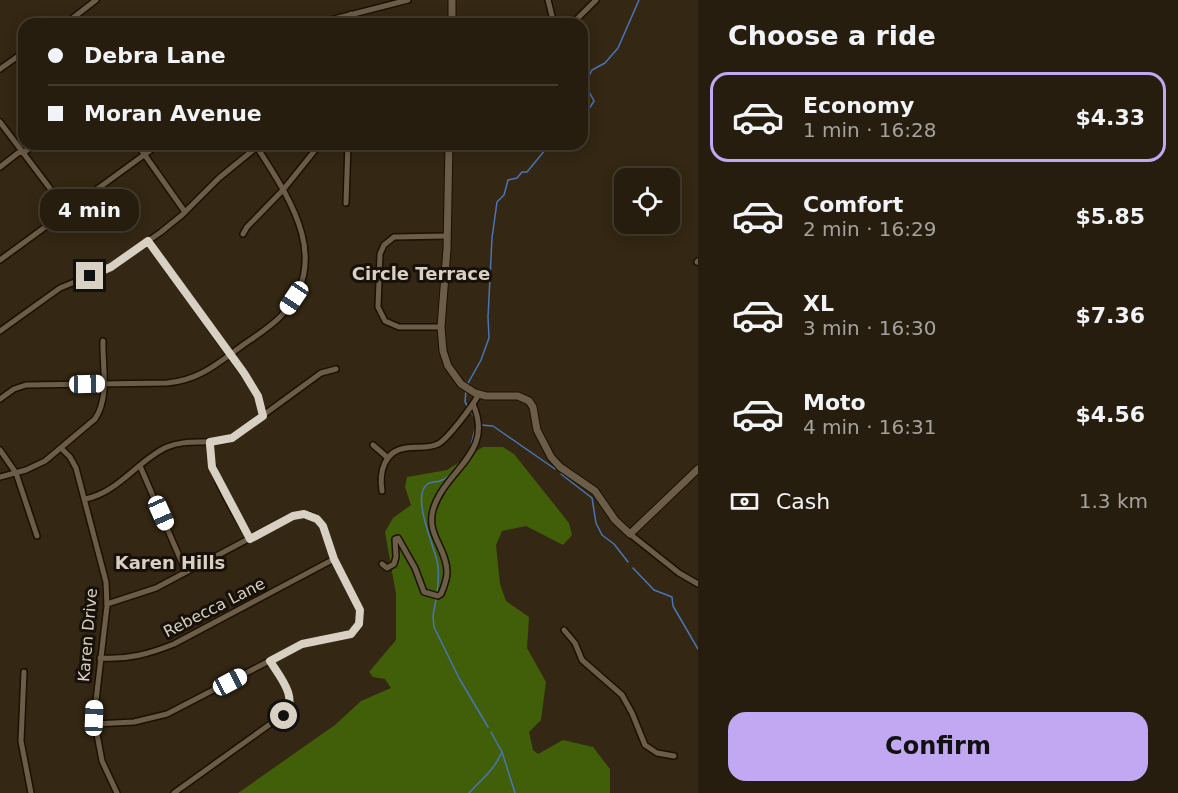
<!DOCTYPE html>
<meta charset="utf-8">
<style>
body{margin:0;font-family:"DejaVu Sans",sans-serif;background:#2f2617;color:#f1f3f6;height:100vh;display:flex;flex-direction:column;font-size:22px;white-space:nowrap}
*{box-sizing:border-box;margin:0}
p{font-size:20px;color:#a4a29e}
.icon{flex:none;width:33px;height:33px;fill:none;stroke:currentColor;stroke-width:2;stroke-linecap:round;stroke-linejoin:round}
.map{position:relative;flex:1;overflow:hidden}
.side{display:flex;flex-direction:column;background:#271d0e;width:480px}
.side>*{flex:none}
.banner{position:absolute;left:18px;top:18px;width:570px;height:132px;border-radius:18px;box-shadow:0 3px 15px #0003,0 0 0 2px #433b2e;display:grid;align-content:center;height:132px;padding:0 30px;background:#271d0e}
.controls{position:absolute;left:614px;top:168px;display:grid;gap:12px}
.controls a{display:grid;place-items:center;width:66px;height:66px;border-radius:12px;background:#271d0e;box-shadow:0 3px 15px #0003,0 0 0 2px #433b2e;font-size:30px}
.end{position:absolute;width:27px;height:27px;margin:-14px;border:8px solid #d9d0c4;background:#111;box-shadow:0 0 0 3px #111}
.from{border-radius:50%}
.bubble{position:absolute;height:42px;border-radius:18px;background:#271d0e;box-shadow:0 3px 15px #0003,0 0 0 2px #433b2e;font-size:20px;font-weight:800;line-height:42px;text-align:center}
.car{position:absolute;width:18px;height:36px;margin:-18px -9px;border-radius:8px;box-shadow:0 0 4px 2px #0007;background:linear-gradient(#fff 24%,#345 0 40%,#fff 0 76%,#345 0 86%,#fff 0)}
.banner b{display:flex;align-items:center;gap:21px;height:57px;font-size:22px}
.banner b+b{border-top:2px solid #433b2e}
.banner i{width:15px;height:15px;background:#f1f3f6}
ul{padding:0;list-style:none}
li{display:flex;align-items:center;gap:18px;height:90px;margin:0 12px 9px;padding:0 18px;border:3px solid transparent;border-radius:18px}
li div{flex:1}
li b{display:block;font-size:22px}
li em{font-style:normal;font-weight:800}
li.on{border-color:#c2a8f3}
li>.icon{width:54px;height:54px;stroke-width:1.5}
h2{padding:0 30px;font-size:27px;line-height:72px}
.pay{display:flex;align-items:center;gap:15px;height:66px;padding:0 30px;font-size:22px}
.pay p{margin-inline-start:auto}
.action{display:flex;gap:12px;margin-top:auto;padding:12px 30px}
.action a{flex:1;height:69px;border-radius:18px;background:#c2a8f3;color:#111;font-size:24px;font-weight:800;line-height:69px;text-align:center}
main{display:flex;flex:1;min-height:0}
.map>svg:first-child{display:block}
.forest{fill:#415f08}
.lines{fill:none;stroke-linecap:round;stroke-linejoin:round}
.stream{stroke:#4a75b6;stroke-width:1.5}
.street-casing{stroke:#1c1000;stroke-width:8}
.secondary-casing{stroke:#1c1000;stroke-width:9}
.street{stroke:#6c5d48;stroke-width:5}
.secondary{stroke:#6c5d48;stroke-width:7}
.route{stroke:#d9d0c4;stroke-width:8}
.labels{text-anchor:middle;stroke-width:6;stroke-linejoin:round;paint-order:stroke}
.street-label{font-size:16px;fill:#d9d0c4;stroke:#171109}
.neighbourhood-label{font-size:18px;font-weight:bold;fill:#d9d0c4;stroke:#171109}
</style>
<main>
<div class="map">
<svg width="698" height="793" viewBox="0 0 698 793">
<rect width="100%" height="100%" fill="#342713"/>
<path class="forest" d="M483 447H503L514 454 569 523 572 535 563 545 526 526 502 531 496 545 500 584 506 601 529 617 527 648 546 682 541 720 529 732 533 750 538 754 563 740 593 747 610 769V793H238L335 725 361 701 391 688 385 679 373 677 369 672 396 640V594L385 532 393 518 411 505 405 487 407 477 447 470Z"/>
<g class="lines">
<g class="stream">
<path d="M582 120 594 101 585 84 592 70 605 63 618 48 639 0"/>
<path d="M467 385 481 360 489 338 488 317 492 238 497 202 504 195 508 180 517 178 522 172H527L550 144"/>
<path d="M466 390 465 402 475 418"/>
<path d="M481 425 493 426 555 469"/>
<path d="M470 450 475 429"/>
<path d="M561 474 592 498 596 523 602 535 614 544 628 562"/>
<path d="M633 568 654 590 672 597 673 606 698 649"/>
<path d="M437 594C438 583 440 572 437 561 433 544 415 504 424 488 428 481 433 483 440 481 450 478 457 467 464 459"/>
<path d="M436 599 433 616 434 627 459 678 488 727"/>
<path d="M491 732 502 752 515 793"/>
<path d="M469 793C482 779 494 770 502 752"/>
</g>
<defs>
<g id="street">
<path d="M548 0 554 24"/>
<path d="M65 24 96 0"/>
<path d="M322 24 334 19 408 0"/>
<path d="M351 24V14"/>
<path d="M565 24 577 19 596 0"/>
<path d="M0 69 24 52"/>
<path d="M0 122 67 211"/>
<path d="M137 144 185 212"/>
<path d="M0 167 18 153 26 151 37 144"/>
<path d="M346 203 348 144"/>
<path d="M243 234 247 227 283 190 320 144"/>
<path d="M148 241 251 384 258 396 263 416"/>
<path d="M0 260 159 144"/>
<path d="M697 262 698 261"/>
<path d="M441 327H399L385 321 378 307 380 254 384 245 394 237 447 236"/>
<path d="M0 331 60 288 111 267 161 232 182 215 219 178 257 147"/>
<path d="M0 399 14 389 26 385 167 383C200 380 218 363 243 345 256 336 269 328 280 317 335 261 288 196 255 144"/>
<path d="M210 442C207 473 235 512 250 539"/>
<path d="M373 445 388 458"/>
<path d="M61 448 70 457 76 468 106 582 107 606 94 718 102 761 117 793"/>
<path d="M0 450 16 473 37 536"/>
<path d="M140 466 186 572"/>
<path d="M0 477 26 470 45 461 95 419C110 397 102 365 103 341"/>
<path d="M382 491C379 472 384 451 406 448 417 446 428 449 438 444 448 439 473 405 479 394"/>
<path d="M85 499C118 493 138 460 167 447 187 438 212 446 232 438L321 373 336 369"/>
<path d="M630 534 679 573 698 584"/>
<path d="M382 564 387 568 394 564 396 557 395 539 398 538 415 568 424 592 438 596 441 594C444 587 447 580 447 572 447 549 426 534 433 510 445 469 495 454 473 404"/>
<path d="M564 630 575 643 582 660 622 695 632 713 645 745 657 753 674 756"/>
<path d="M100 658C127 660 149 654 174 644L334 559"/>
<path d="M24 672 21 741 31 793"/>
<path d="M94 724 134 722 167 714 302 644 351 634 359 625 360 611 334 559 323 526 317 519 310 515 300 514 286 519 156 588 107 604"/>
<path d="M174 793 287 712C296 694 279 676 270 661"/>
</g>
<g id="secondary">
<path d="M452 24V0"/>
<path d="M449 144 447 249 441 327 443 351 448 366 461 384 475 393 486 396H518L529 401 533 407 537 430 551 457 560 467 595 491 615 520 630 534 698 469"/>
</g>
</defs>
<use href="#street" class="street-casing"/>
<use href="#secondary" class="secondary-casing"/>
<use href="#street" class="street"/>
<use href="#secondary" class="secondary"/>
</g>
<g class="lines">
<path class="route" d="M90 276 111 267 148 241 244 373 258 396 263 416 232 438 210 442V445L212 467 250 539 293 516 304 514 317 519 323 526 334 559 360 610 359 624 351 634 302 644 270 661C280 677 299 698 284 716"/>
</g>
<g class="labels">
<g class="street-label">
<text transform="translate(214 607) rotate(-27)" y="6">Rebecca Lane</text>
<text transform="translate(87 635) rotate(-85)" y="6">Karen Drive</text>
</g>
<g class="neighbourhood-label">
<text x="421" y="280">Circle Terrace</text>
<text x="170" y="569">Karen Hills</text>
</g>
</g>
</svg>
<div class="controls">
<a><svg class="icon" aria-label="locate" viewBox="0 0 24 24"><circle cx="12" cy="12" r="6"/><path d="M12 2v4M12 18v4M2 12h4M18 12h4"/></svg></a>
</div>
<i class="end from" style="left:284px;top:716px"></i>
<i class="end" style="left:90px;top:276px"></i>
<div class="bubble" style="left:40px;top:189px;width:99px">4 min</div>
<i class="car" style="left:294px;top:298px;rotate:214deg"></i>
<i class="car" style="left:87px;top:384px;rotate:89deg"></i>
<i class="car" style="left:161px;top:513px;rotate:156deg"></i>
<i class="car" style="left:230px;top:682px;rotate:62deg"></i>
<i class="car" style="left:94px;top:718px;rotate:2deg"></i>
<div class="banner">
<b><i class="from"></i>Debra Lane</b>
<b><i></i>Moran Avenue</b>
</div>
</div>
<section class="side">
<h2>Choose a ride</h2>
<ul>
<li class="on"><svg class="icon" aria-label="car" viewBox="0 0 24 24"><path d="M5 17H2v-5l4-1 3-4h7l3 4 3 1v5h-3M9 17h6M6 11h13"/><circle cx="7" cy="17" r="2"/><circle cx="17" cy="17" r="2"/></svg><div><b>Economy</b><p>1 min · 16:28</p></div><em>$4.33</em></li>
<li><svg class="icon" aria-label="car" viewBox="0 0 24 24"><path d="M5 17H2v-5l4-1 3-4h7l3 4 3 1v5h-3M9 17h6M6 11h13"/><circle cx="7" cy="17" r="2"/><circle cx="17" cy="17" r="2"/></svg><div><b>Comfort</b><p>2 min · 16:29</p></div><em>$5.85</em></li>
<li><svg class="icon" aria-label="car" viewBox="0 0 24 24"><path d="M5 17H2v-5l4-1 3-4h7l3 4 3 1v5h-3M9 17h6M6 11h13"/><circle cx="7" cy="17" r="2"/><circle cx="17" cy="17" r="2"/></svg><div><b>XL</b><p>3 min · 16:30</p></div><em>$7.36</em></li>
<li><svg class="icon" aria-label="car" viewBox="0 0 24 24"><path d="M5 17H2v-5l4-1 3-4h7l3 4 3 1v5h-3M9 17h6M6 11h13"/><circle cx="7" cy="17" r="2"/><circle cx="17" cy="17" r="2"/></svg><div><b>Moto</b><p>4 min · 16:31</p></div><em>$4.56</em></li>
</ul>
<div class="pay"><svg class="icon" aria-label="cash" viewBox="0 0 24 24"><path d="M3 7h18v10H3z"/><circle cx="12" cy="12" r="2"/></svg>Cash<p>1.3 km</p></div>
<div class="action"><a>Confirm</a></div>
</section>
</main>
